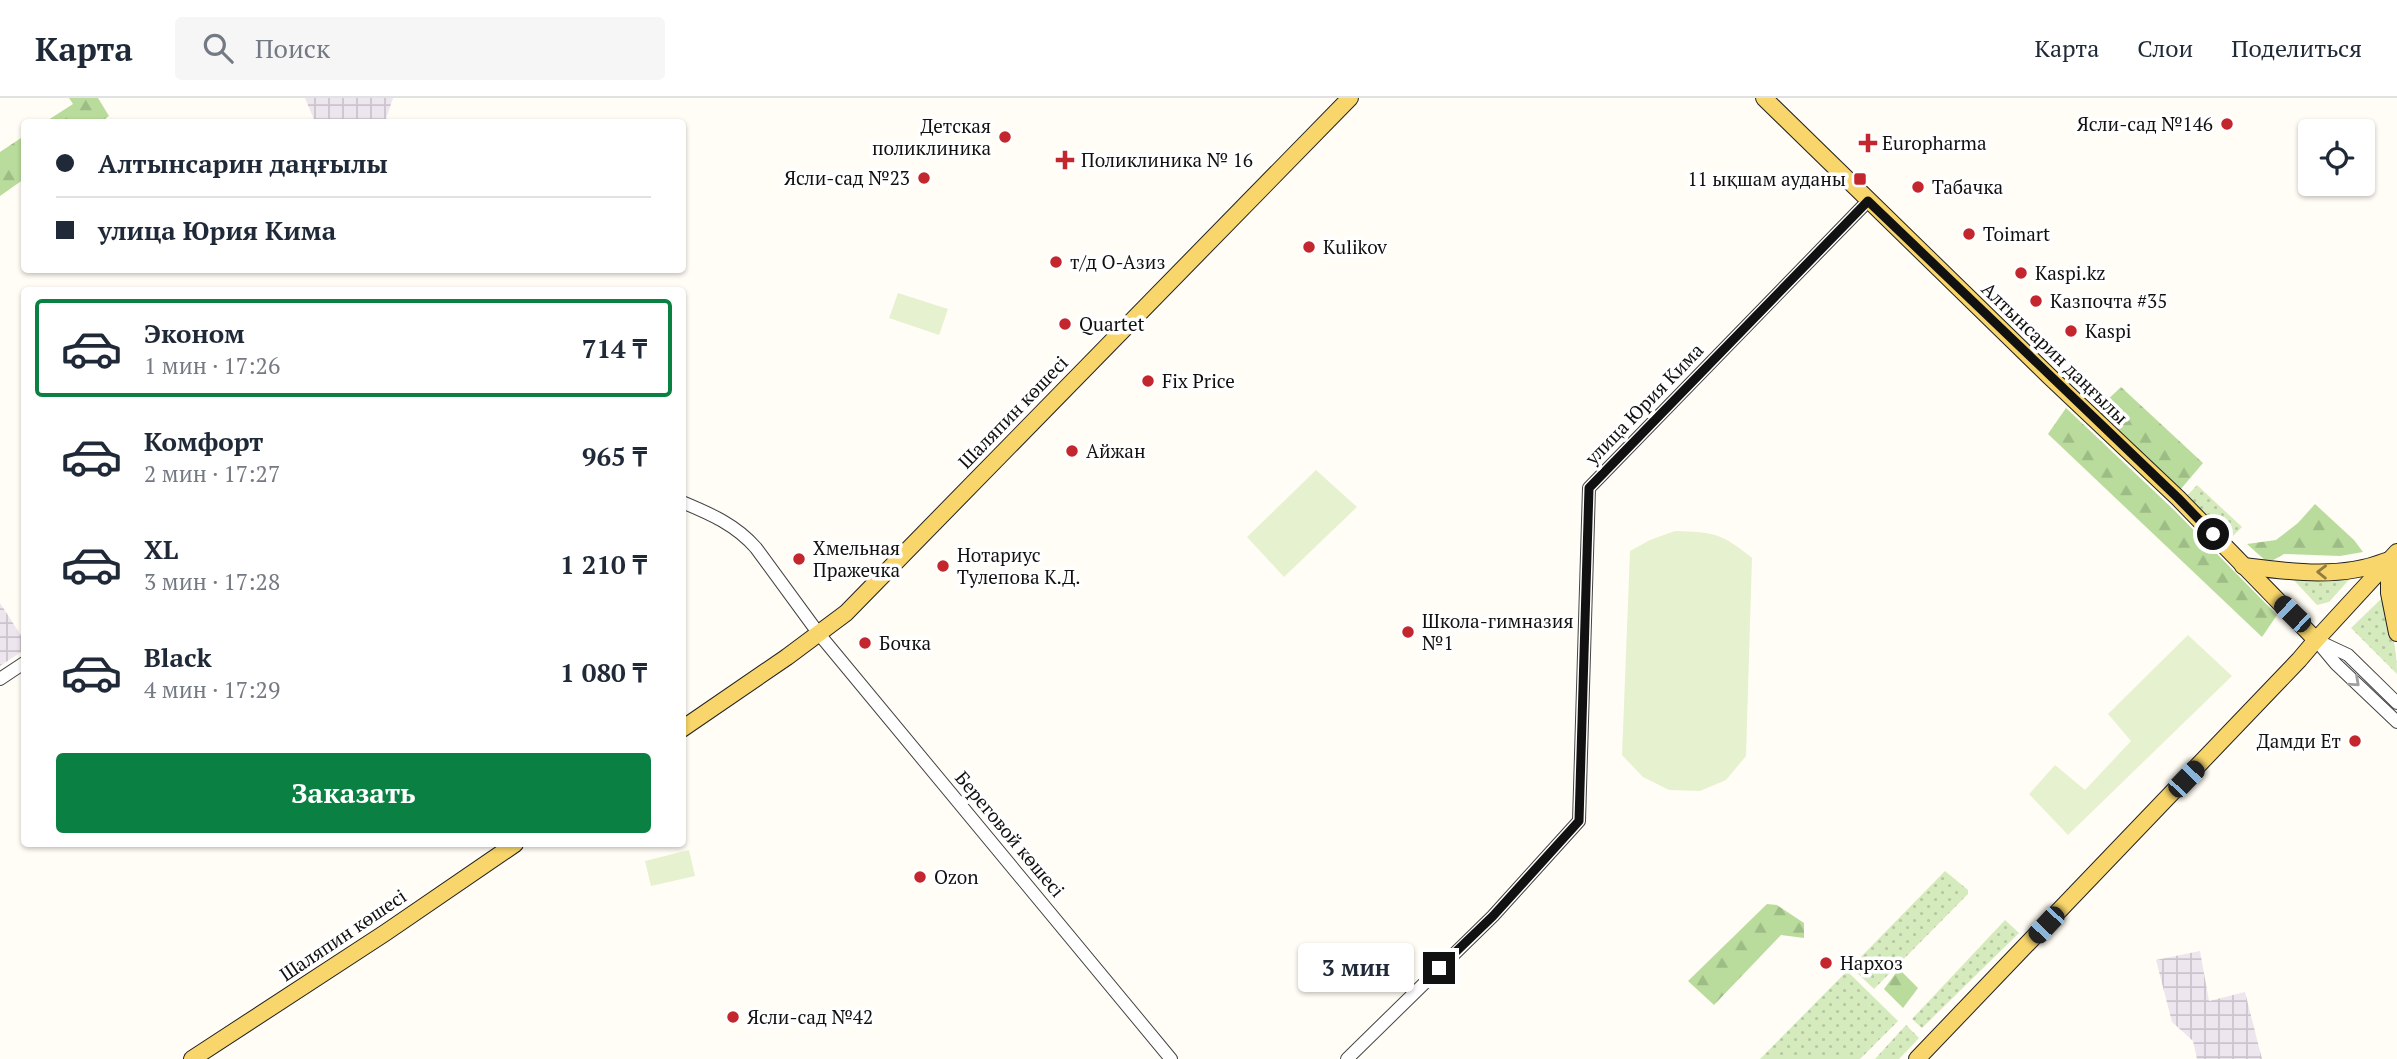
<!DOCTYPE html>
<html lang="ru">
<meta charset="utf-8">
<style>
body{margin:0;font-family:"PT Serif",serif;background:#f6f6f7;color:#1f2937;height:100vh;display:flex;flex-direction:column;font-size:26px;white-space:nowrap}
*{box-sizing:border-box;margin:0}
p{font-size:23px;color:#747a83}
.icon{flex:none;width:38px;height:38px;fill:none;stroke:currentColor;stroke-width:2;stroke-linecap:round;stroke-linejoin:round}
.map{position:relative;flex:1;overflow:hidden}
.sheet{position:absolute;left:21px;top:189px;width:665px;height:560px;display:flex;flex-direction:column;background:#fff;border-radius:7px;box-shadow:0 2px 5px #0004}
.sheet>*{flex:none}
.banner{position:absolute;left:21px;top:21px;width:665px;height:154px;border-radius:7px;box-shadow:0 2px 5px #0004;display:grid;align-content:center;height:154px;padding:0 35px;background:#fff}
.fabs{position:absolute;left:2298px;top:21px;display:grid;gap:14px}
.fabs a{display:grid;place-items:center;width:77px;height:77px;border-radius:7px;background:#fff;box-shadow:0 2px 5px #0004;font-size:35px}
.end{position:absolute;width:32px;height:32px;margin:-16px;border:9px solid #111;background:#fff;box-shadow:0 0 0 4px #fff}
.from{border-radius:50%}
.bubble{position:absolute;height:49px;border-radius:7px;background:#fff;box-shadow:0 2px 5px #0004;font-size:23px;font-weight:800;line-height:49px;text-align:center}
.car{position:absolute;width:21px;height:42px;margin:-21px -10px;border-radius:9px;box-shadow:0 0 5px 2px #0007;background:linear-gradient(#222 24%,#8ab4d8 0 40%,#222 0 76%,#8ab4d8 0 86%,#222 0)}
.banner b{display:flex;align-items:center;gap:24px;height:66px;font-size:26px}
.banner b+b{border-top:2px solid #e0e1e3}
.banner i{width:18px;height:18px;background:#1f2937}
ul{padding:12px 0 0;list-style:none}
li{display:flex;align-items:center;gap:21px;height:98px;margin:0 14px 10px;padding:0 21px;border:4px solid transparent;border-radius:7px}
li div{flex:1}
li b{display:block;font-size:26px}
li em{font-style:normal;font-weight:800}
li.on{border-color:#0b8043}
li>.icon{width:63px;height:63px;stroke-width:1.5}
.primary-button{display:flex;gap:14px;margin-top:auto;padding:14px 35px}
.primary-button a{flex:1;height:80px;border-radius:7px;background:#0b8043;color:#fff;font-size:28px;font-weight:800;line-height:80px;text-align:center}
header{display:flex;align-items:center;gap:42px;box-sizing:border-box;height:98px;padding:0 35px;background:#fff;border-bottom:2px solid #e0e1e3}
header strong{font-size:33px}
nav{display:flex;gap:38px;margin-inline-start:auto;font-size:24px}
.search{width:490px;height:63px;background:#f6f6f7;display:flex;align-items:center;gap:18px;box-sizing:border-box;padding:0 24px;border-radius:7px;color:#747a83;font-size:26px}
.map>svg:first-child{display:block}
.industrial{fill:url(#industrial-grid)}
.green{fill:url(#green-dots)}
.forest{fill:url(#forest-firs)}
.pitch{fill:#e6f2cf}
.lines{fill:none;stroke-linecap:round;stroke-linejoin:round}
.minor-casing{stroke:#444;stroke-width:14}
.major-casing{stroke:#222;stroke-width:18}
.minor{stroke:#fff;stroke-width:12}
.major{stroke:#f9d66b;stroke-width:16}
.oneway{stroke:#917d42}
.oneway2{stroke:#a0a0a0}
.route{stroke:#111;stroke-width:9}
.poi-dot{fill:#c4262e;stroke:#fff;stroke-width:2.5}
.labels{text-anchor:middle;stroke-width:7;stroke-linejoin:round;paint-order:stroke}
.poi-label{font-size:19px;fill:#111;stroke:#fff;text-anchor:start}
.street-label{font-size:19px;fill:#111;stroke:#fff}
</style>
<header>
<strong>Карта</strong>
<div class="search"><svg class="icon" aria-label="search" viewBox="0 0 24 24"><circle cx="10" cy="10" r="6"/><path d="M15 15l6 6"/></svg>Поиск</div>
<nav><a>Карта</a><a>Слои</a><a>Поделиться</a></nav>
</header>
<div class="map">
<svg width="2397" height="961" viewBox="0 0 2397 961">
<defs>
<pattern id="industrial-grid" width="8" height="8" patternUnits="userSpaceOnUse" patternTransform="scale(1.75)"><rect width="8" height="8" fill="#eee6ef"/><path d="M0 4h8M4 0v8" fill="none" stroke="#cbc4cc"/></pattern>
<pattern id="green-dots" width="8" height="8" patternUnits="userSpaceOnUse" patternTransform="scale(1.75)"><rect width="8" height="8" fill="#d5ebbd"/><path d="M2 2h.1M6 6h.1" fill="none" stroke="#b6c8a1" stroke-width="1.8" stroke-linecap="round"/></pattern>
<pattern id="forest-firs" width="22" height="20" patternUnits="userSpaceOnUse" patternTransform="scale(1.75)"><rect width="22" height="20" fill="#b9dc9c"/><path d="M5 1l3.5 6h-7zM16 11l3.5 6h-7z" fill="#9ebc85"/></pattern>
</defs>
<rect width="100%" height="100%" fill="#fffdf5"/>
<g class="industrial">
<path d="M305 0H393L385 24H315Z"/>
<path d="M0 505 24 542V552L0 568Z"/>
<path d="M2200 853 2209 903 2245 894 2262 961H2197L2193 943 2172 924 2156 862Z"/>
</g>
<g class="green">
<path d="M2197 387 2242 429 2229 442 2186 399Z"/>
<path d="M2354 476 2329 504 2317 507 2290 478Z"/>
<path d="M2381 501C2391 527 2397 549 2397 576L2351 530Z"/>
<path d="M1945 773 1968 792V796L1874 891 1851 869Z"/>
<path d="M2005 822 2019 835 1922 930 1912 921Z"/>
<path d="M1847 873 1898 923 1860 961H1760Z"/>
<path d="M1906 927 1919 940 1899 961H1875Z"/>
</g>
<g class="forest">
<path d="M69 0H98L109 18 101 24H45L73 6Z"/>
<path d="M24 38V81L0 98V54Z"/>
<path d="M2121 289 2203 365 2180 392 2101 316 2099 313 2101 308Z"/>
<path d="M2066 310 2174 412 2277 517 2262 539 2048 336Z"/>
<path d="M2315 406 2354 442 2363 454 2340 458 2284 456 2268 465 2247 446 2276 442 2298 425Z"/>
<path d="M1767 806 1777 807 1804 825V840L1781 837 1714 907 1688 883Z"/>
<path d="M1899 871 1918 890 1903 910 1884 891Z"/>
</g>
<g class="pitch">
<path d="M898 195 948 211 939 237 889 220Z"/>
<path d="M1316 372 1357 409 1284 479 1247 439Z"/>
<path d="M1675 433C1714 434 1721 435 1752 460L1746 658 1726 682 1700 693 1669 692 1643 679 1622 657 1630 453 1650 442Z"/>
<path d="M2188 537 2232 578 2068 737 2029 696 2055 667 2085 692 2131 643 2108 616Z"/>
<path d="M689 752 695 778 651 788 645 763Z"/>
</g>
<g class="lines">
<defs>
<g id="minor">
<path d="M682 404C711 416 736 427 756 450L819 536 1171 961"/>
<path d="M2316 542 2336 566 2397 624"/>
<path d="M2318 543 2348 557 2397 605"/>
<path d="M0 581 24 565"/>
<path d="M1347 961 1493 818 1579 723 1589 390 1868 103"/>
</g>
<g id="major">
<path d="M1764 0 2049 278 2178 400 2316 542"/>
<path d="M2389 462V495L2397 535"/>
<path d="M2243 468C2291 474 2341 481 2386 463"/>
<path d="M682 631 787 559 846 515 1350 0"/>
<path d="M192 961 385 835 515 746"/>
<path d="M1917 961 2299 562 2316 542 2397 454"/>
</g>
</defs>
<use href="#minor" class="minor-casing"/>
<use href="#major" class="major-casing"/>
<use href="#minor" class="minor"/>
<use href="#major" class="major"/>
</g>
<defs><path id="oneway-chevron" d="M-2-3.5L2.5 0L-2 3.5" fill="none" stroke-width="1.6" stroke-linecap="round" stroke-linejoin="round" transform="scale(1.75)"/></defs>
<use class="oneway" href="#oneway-chevron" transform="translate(2322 474) rotate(-179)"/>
<use class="oneway2" href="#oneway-chevron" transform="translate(2355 584) rotate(42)"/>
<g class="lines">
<path class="route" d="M1439 870 1493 818 1579 723 1589 390 1868 103 2178 400 2213 436"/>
</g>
<g class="poi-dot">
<circle cx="2227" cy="26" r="7"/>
<circle cx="1005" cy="39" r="7"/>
<path d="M1864.5 34.5h7v7h7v7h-7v7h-7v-7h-7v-7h7z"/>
<path d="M1061.5 51.5h7v7h7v7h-7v7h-7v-7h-7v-7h7z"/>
<circle cx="924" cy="80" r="7"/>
<rect x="1853" y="74" width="14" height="14" rx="3.5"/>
<circle cx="1918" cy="89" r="7"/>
<circle cx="1969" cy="136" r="7"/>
<circle cx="1309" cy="149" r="7"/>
<circle cx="1056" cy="164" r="7"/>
<circle cx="2021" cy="175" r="7"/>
<circle cx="2036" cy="203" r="7"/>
<circle cx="1065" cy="226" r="7"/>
<circle cx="2071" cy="233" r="7"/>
<circle cx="1148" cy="283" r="7"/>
<circle cx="1072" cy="353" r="7"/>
<circle cx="799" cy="461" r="7"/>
<circle cx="943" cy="468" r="7"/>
<circle cx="1408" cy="534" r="7"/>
<circle cx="865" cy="545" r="7"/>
<circle cx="2355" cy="643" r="7"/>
<circle cx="920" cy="779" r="7"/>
<circle cx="1826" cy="865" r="7"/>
<circle cx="733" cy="919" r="7"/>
</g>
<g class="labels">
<g class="poi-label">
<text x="2213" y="33" text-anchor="end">Ясли-сад №146</text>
<text x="991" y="35" text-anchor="end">Детская<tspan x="991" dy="22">поликлиника</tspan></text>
<text x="1882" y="52">Europharma</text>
<text x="1081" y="69">Поликлиника № 16</text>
<text x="910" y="87" text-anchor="end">Ясли-сад №23</text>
<text x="1846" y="88" text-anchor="end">11 ықшам ауданы</text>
<text x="1932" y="96">Табачка</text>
<text x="1983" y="143">Toimart</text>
<text x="1323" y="156">Kulikov</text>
<text x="1070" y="171">т/д О-Азиз</text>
<text x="2035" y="182">Kaspi.kz</text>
<text x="2050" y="210">Казпочта #35</text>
<text x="1079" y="233">Quartet</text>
<text x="2085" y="240">Kaspi</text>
<text x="1162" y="290">Fix Price</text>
<text x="1086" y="360">Айжан</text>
<text x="813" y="457">Хмельная<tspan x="813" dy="22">Пражечка</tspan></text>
<text x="957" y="464">Нотариус<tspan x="957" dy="22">Тулепова К.Д.</tspan></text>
<text x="1422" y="530">Школа-гимназия<tspan x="1422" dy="22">№1</tspan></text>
<text x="879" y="552">Бочка</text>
<text x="2341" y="650" text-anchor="end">Дамди Ет</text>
<text x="934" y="786">Ozon</text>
<text x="1840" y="872">Нархоз</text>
<text x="747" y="926">Ясли-сад №42</text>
</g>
<g class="street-label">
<text transform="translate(2055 255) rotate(44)" y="7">Алтынсарин даңғылы</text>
<text transform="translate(1644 306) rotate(-46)" y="7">улица Юрия Кима</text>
<text transform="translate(1013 314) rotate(-46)" y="7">Шаляпин көшесі</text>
<text transform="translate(1010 736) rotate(50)" y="7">Береговой көшесі</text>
<text transform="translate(343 837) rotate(-34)" y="7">Шаляпин көшесі</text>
</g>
</g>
</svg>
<div class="fabs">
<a><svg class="icon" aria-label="locate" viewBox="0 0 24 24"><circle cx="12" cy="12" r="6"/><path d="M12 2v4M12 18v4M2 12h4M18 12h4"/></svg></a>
</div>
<i class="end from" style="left:2213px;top:436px"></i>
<i class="end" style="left:1439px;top:870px"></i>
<div class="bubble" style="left:1298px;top:845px;width:116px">3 мин</div>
<i class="car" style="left:2292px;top:516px;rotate:314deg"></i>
<i class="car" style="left:2186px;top:681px;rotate:44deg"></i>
<i class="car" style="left:2046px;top:827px;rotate:223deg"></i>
<div class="banner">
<b><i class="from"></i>Алтынсарин даңғылы</b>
<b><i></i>улица Юрия Кима</b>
</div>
<section class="sheet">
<ul>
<li class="on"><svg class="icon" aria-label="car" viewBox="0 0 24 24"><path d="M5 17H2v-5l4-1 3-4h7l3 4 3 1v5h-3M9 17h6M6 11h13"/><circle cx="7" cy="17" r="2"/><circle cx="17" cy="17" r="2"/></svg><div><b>Эконом</b><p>1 мин · 17:26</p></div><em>714 ₸</em></li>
<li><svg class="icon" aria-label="car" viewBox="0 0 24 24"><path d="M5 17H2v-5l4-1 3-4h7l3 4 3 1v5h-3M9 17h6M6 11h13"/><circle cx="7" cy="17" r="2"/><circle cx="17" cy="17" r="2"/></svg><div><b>Комфорт</b><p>2 мин · 17:27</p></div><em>965 ₸</em></li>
<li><svg class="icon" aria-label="car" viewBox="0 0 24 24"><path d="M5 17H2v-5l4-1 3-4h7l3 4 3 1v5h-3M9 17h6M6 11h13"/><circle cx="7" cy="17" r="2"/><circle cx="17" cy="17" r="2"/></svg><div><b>XL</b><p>3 мин · 17:28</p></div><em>1 210 ₸</em></li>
<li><svg class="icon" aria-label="car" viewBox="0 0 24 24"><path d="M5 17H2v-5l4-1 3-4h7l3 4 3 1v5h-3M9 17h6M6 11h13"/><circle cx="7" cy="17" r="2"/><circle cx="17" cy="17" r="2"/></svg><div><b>Black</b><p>4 мин · 17:29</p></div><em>1 080 ₸</em></li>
</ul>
<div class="primary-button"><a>Заказать</a></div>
</section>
</div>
